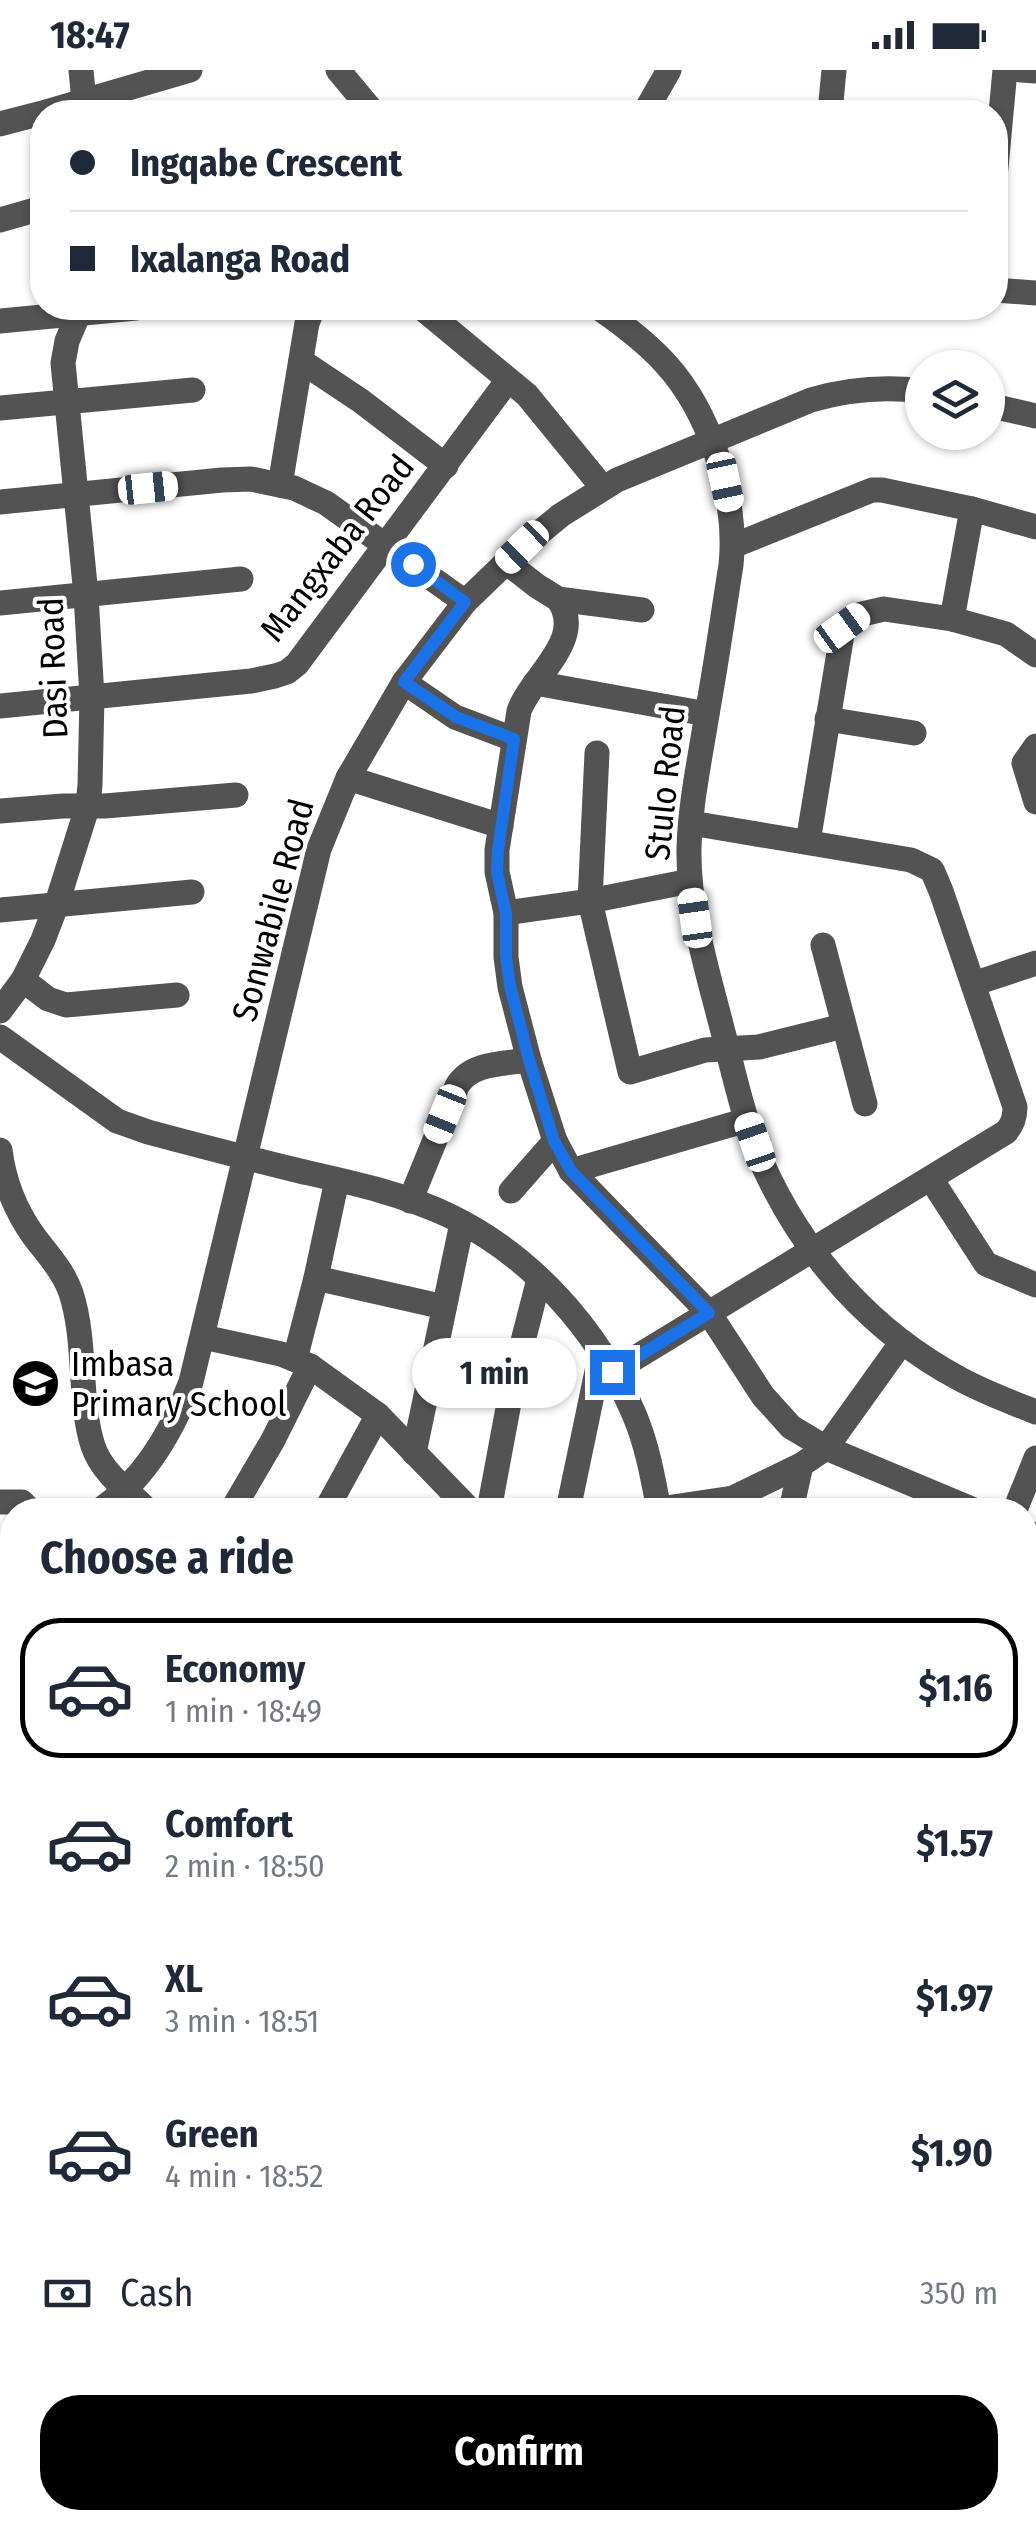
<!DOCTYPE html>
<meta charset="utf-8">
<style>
body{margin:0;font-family:"Fira Sans Condensed",sans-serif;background:#f2f2f3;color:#1f2937;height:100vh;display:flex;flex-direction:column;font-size:38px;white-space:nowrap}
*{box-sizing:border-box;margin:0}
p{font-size:32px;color:#747a83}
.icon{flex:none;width:55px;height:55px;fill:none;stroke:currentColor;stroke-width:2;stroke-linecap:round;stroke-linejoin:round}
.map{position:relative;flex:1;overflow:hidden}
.drawer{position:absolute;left:0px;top:1428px;width:1038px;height:1032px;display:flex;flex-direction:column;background:#fff;border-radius:40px 40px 0 0;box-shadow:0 2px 8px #0004}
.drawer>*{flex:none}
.hud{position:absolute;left:30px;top:30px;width:978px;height:220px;border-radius:40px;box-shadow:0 2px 8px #0004;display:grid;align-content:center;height:220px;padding:0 40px;background:#fff}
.buttons{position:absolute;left:905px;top:280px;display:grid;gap:20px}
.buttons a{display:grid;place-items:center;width:100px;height:100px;border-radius:50%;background:#fff;box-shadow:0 2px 8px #0004;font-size:50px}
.end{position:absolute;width:45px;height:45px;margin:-22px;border:12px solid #1a73e8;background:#fff;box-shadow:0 0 0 5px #fff}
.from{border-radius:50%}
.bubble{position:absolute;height:70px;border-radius:35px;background:#fff;box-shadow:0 2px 8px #0004;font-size:32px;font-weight:700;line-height:70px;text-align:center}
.car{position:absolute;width:30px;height:60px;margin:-30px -15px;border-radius:12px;box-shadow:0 0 8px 2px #0007;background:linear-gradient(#fff 24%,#345 0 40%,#fff 0 76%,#345 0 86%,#fff 0)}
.hud b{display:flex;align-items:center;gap:35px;height:95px;font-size:38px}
.hud b+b{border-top:2px solid #e0e1e3}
.hud i{width:25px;height:25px;background:#1f2937}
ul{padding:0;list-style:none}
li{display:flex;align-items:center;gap:30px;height:140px;margin:0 20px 15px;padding:0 20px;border:5px solid transparent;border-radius:40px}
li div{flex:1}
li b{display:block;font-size:38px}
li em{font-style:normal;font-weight:700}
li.selected{border-color:#000}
li>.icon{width:90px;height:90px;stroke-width:1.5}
h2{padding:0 40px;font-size:45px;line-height:120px}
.pay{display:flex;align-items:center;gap:25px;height:110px;padding:0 40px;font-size:38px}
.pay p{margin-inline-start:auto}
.primary-button{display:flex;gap:20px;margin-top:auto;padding:20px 40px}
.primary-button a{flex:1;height:115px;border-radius:40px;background:#000;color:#fff;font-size:40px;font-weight:700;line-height:115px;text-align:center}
.status{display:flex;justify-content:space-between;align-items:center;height:70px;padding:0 50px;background:#fff;direction:ltr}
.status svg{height:28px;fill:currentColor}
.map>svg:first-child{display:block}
.building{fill:#c3c3c3;stroke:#979797;stroke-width:2.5}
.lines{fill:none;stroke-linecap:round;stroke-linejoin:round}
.minor{stroke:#535353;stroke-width:25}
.major{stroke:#000;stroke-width:25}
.route{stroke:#1a73e8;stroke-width:12}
.labels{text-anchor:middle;stroke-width:8;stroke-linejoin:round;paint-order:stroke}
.street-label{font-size:35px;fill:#000;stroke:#fff}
.poi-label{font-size:35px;fill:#000;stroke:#fff;text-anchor:start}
</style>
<div class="status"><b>18:47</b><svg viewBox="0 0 49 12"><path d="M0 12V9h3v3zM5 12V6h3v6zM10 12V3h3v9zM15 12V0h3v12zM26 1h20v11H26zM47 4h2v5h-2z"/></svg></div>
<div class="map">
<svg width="1036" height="2458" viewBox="0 0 1036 2458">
<rect width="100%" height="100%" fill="#fff"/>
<path class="building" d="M414 2448H626L628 2458H415Z"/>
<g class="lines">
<g class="minor">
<path d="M81 0 85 42"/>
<path d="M338 0 373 42"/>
<path d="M1021 0 1036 1"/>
<path d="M46 42 190 0"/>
<path d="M645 42 669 0"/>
<path d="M830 42 834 0"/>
<path d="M0 54 42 43"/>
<path d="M995 108 1005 0"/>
<path d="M0 150 42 138"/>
<path d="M995 220 1036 223"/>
<path d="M422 238 527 325 603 418"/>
<path d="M599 238C622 254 645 271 665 293 710 342 738 428 731 495 723 545 716 595 707 644 700 689 690 734 689 779 688 840 707 899 722 958 734 1003 744 1052 763 1095 804 1186 872 1262 960 1309 984 1322 1010 1332 1036 1342"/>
<path d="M0 251 136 238"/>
<path d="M301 291 361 331 446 396"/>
<path d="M988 335 1036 346"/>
<path d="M0 338 193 320"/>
<path d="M280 415 307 253 313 238"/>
<path d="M0 432 222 410 251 409 294 418 326 433 465 532"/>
<path d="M733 476 872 420H882L972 439 1036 457"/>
<path d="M506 492 537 516 558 529 642 540"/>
<path d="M558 529C587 569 532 605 519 641L497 780V802L506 843V887L510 917 529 990 555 1071 571 1101 709 1243 763 1326 791 1357 826 1378 974 1440"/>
<path d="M0 533 241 509"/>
<path d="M952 549 972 439"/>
<path d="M404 612 455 647 513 669"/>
<path d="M535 613 707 644"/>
<path d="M0 636 251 611 275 606 287 602 297 594 508 310"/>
<path d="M827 649 914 663"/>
<path d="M1036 676 1024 693 1036 732"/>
<path d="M597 683 590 831 630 1002 705 980 759 977 843 956"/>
<path d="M348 708 501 756"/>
<path d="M0 741 63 736H105L236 725"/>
<path d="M808 772 843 558 862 544 884 539 952 549 1006 564 1036 585"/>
<path d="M0 840 192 822"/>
<path d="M506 843 590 831 690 811"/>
<path d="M823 875 865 1034"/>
<path d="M23 910 48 929 66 935 177 925"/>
<path d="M973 914 1036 893"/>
<path d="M0 941 23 910 43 870 56 836 88 735 90 715 92 627 86 525 63 293 67 271 81 238"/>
<path d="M0 967 117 1051 148 1062C200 1076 251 1089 304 1102 353 1113 404 1124 450 1146 532 1186 598 1260 634 1344 647 1374 653 1408 659 1440"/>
<path d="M0 1080C4 1112 14 1138 33 1165 47 1184 63 1200 71 1223 87 1273 78 1329 93 1376 102 1403 128 1421 147 1440"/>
<path d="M571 1101 747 1050"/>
<path d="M931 1109 986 1194 1036 1215"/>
<path d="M511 1121 555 1071"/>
<path d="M410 1131 457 1016C471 992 504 994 529 990"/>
<path d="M316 1208 444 1237"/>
<path d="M203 1267 281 1284 310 1296 378 1345 470 1440"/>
<path d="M295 1289 316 1208 337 1110"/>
<path d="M612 1302 1006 1062C1013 1054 1015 1047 1015 1037L941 821 932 800 911 790 691 753"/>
<path d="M414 1383 462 1153"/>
<path d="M0 1432H22L30 1440"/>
<path d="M659 1439 733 1428 801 1395 826 1378 902 1272"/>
<path d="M100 1440C144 1410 172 1362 191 1312L319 779 348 708 404 612 465 532 522 477 561 445 617 410 811 330C849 319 883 316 922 321"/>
<path d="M232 1440 273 1370 310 1296"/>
<path d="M326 1440 378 1345"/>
<path d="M489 1440 514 1306 539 1209"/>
<path d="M568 1440 601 1282"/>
<path d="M791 1440 801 1395"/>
<path d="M1015 1440 1036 1388"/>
<path d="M1025 1461 1036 1466"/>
<path d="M0 1489 12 1486"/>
<path d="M0 1560 12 1556"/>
<path d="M0 1640 12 1693"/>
<path d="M1025 1648 1036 1647"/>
<path d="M1025 1943 1036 1940"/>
<path d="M1025 2146 1036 2145"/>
<path d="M1025 2347H1036"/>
<path d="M1025 2434 1036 2441"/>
<path d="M206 2448V2458"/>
<path d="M243 2448 244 2458"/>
<path d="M290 2448V2458"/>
</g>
<g class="major">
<path d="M0 1881 12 1920"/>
<path d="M1025 1990 1036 1986"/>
<path d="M1025 2058 1036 2054"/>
<path d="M0 2269 12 2266"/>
<path d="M0 2331 12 2327"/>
<path d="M0 2382 3 2390 10 2458"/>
</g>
</g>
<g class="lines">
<path class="route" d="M413 494 465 532 404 612 456 647 514 669 498 780 497 802 506 844V886L510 916 529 990 554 1071 571 1101 709 1243 612 1302"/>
</g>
<defs>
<symbol id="school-disc" viewBox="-11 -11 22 22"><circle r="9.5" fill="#000" stroke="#fff"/><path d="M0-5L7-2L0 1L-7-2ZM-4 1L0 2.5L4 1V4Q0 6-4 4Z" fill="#fff"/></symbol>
</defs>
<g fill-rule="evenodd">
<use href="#school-disc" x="8" y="1286" width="55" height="55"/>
</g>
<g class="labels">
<g class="street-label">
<text transform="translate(337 478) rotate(-52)" y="12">Mangxaba Road</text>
<text transform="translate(53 598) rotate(-92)" y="12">Dasi Road</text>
<text transform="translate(665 713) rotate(-84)" y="12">Stulo Road</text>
<text transform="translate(273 840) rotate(-75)" y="12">Sonwabile Road</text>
</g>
<g class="poi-label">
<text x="71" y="1306">Imbasa<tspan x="71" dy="40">Primary School</tspan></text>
</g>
</g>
</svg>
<div class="buttons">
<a><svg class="icon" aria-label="layers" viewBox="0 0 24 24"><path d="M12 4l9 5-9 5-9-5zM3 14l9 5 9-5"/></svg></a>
</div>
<i class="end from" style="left:413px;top:494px"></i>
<i class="end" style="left:612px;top:1302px"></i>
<div class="bubble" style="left:412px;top:1268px;width:165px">1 min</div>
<i class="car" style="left:725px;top:412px;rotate:168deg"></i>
<i class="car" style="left:148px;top:418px;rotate:84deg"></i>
<i class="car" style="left:522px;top:477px;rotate:226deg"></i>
<i class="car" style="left:842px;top:558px;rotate:54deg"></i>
<i class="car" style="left:695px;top:848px;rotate:352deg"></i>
<i class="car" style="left:445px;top:1044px;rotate:202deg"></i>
<i class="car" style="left:755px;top:1072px;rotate:341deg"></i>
<div class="hud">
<b><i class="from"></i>Ingqabe Crescent</b>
<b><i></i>Ixalanga Road</b>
</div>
<section class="drawer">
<h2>Choose a ride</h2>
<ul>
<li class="selected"><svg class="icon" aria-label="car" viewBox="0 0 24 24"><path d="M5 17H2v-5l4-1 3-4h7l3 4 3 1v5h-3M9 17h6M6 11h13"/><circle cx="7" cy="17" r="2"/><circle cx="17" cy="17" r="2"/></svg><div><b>Economy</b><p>1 min · 18:49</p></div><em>$1.16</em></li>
<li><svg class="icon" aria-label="car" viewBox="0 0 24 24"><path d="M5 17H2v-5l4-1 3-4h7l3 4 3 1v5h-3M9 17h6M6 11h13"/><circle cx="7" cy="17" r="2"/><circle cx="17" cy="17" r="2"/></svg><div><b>Comfort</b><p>2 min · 18:50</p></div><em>$1.57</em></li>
<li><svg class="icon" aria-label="car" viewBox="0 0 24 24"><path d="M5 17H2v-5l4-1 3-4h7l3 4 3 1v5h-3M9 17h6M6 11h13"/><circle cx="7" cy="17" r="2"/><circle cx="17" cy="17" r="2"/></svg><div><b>XL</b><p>3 min · 18:51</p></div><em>$1.97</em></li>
<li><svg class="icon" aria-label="car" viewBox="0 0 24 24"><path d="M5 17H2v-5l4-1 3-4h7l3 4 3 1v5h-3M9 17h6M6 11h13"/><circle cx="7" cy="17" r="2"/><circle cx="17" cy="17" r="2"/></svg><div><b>Green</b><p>4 min · 18:52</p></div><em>$1.90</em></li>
</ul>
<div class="pay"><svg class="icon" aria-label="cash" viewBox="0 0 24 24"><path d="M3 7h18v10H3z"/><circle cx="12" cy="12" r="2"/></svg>Cash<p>350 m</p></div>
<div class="primary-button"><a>Confirm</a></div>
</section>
</div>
